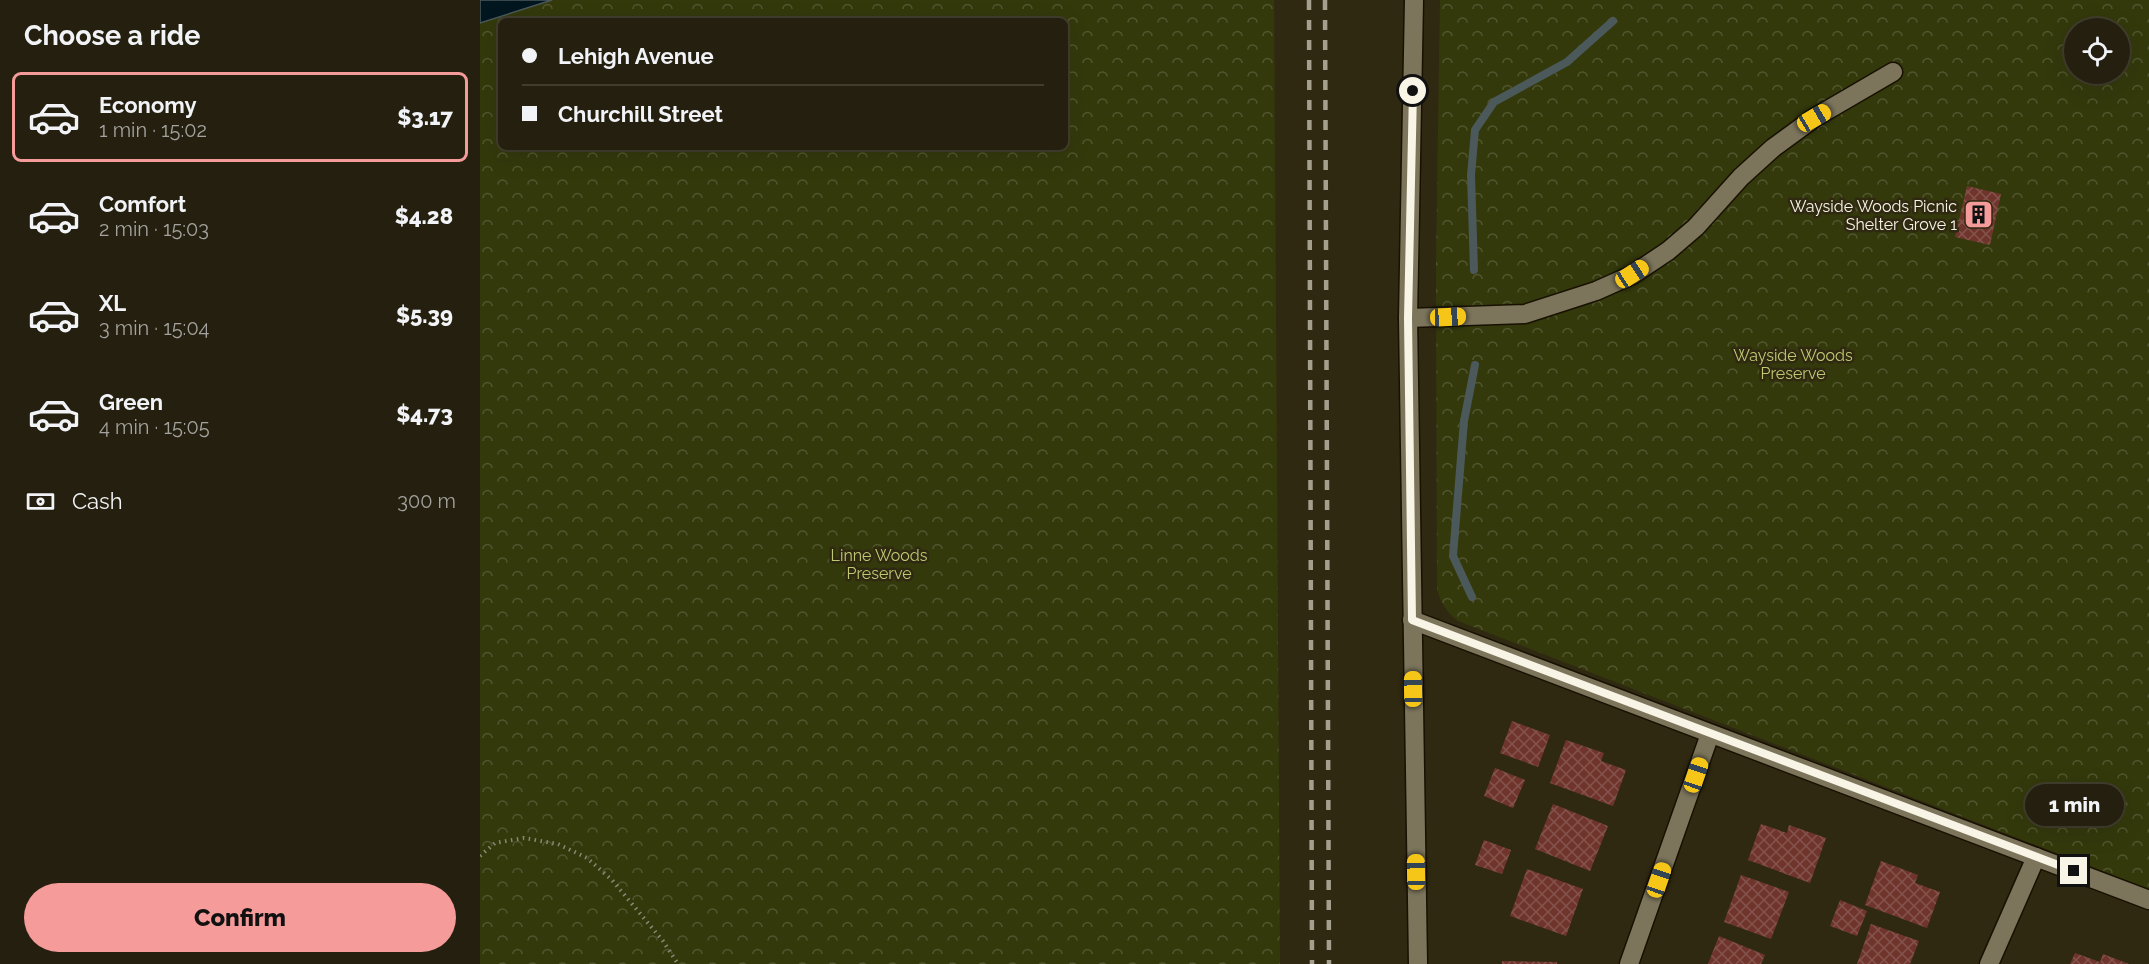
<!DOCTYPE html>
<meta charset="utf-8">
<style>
body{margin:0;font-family:Raleway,sans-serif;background:#302c1c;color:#f1f3f6;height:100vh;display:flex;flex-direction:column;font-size:22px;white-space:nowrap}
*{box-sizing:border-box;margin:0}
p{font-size:20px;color:#a3a29e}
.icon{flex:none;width:33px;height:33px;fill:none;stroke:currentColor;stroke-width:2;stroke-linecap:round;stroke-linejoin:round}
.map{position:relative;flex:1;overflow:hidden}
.details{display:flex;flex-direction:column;background:#241f0e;width:480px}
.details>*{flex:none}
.guide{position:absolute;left:18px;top:18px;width:570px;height:132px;border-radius:9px;box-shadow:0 6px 24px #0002,0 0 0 2px #413d2e;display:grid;align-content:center;height:132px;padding:0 24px;background:#241f0e}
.buttons{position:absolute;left:1584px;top:18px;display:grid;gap:12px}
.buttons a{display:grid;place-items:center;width:66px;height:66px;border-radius:50%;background:#241f0e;box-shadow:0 6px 24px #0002,0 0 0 2px #413d2e;font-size:30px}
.end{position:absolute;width:27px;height:27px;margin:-14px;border:8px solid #f8f4e6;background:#111;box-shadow:0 0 0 3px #111}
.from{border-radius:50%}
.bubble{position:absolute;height:42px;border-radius:21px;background:#241f0e;box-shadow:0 6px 24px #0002,0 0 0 2px #413d2e;font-size:20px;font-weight:800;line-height:42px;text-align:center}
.car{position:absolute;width:18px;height:36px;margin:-18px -9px;border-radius:8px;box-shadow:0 0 4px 2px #0007;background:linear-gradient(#f5c518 24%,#345 0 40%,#f5c518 0 76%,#345 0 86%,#f5c518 0)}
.guide b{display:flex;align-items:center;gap:21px;height:57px;font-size:22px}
.guide b+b{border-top:2px solid #413d2e}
.guide i{width:15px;height:15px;background:#f1f3f6}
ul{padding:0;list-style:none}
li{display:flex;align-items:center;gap:18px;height:90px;margin:0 12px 9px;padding:0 12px;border:3px solid transparent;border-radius:9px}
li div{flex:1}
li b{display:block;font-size:22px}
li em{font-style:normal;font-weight:800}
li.current{border-color:#f59b9a}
li>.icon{width:54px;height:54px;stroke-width:1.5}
h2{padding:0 24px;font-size:27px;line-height:72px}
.pay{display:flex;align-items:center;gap:15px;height:66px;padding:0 24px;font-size:22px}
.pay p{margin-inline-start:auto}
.action{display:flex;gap:12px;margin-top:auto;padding:12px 24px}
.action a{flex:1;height:69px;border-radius:36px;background:#f59b9a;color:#111;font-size:24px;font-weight:800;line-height:69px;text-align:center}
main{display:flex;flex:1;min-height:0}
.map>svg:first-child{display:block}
.park{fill:url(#park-crowns);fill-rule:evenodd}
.water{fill:#01161f;stroke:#4b595b;stroke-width:1.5}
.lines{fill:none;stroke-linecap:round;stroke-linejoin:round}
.stream{stroke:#4b595b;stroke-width:8}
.building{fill:url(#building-cross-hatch)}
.minor-casing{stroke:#181100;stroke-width:21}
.path{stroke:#8c8774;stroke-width:4;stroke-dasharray:1.5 4.5;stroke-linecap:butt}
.minor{stroke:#7c755c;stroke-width:18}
.rail{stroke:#a5a08e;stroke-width:4.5;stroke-dasharray:10 10;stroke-linecap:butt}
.route{stroke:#f8f4e6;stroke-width:8}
.labels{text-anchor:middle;stroke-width:5;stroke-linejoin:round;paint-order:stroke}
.poi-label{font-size:16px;fill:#f8f4e6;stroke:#302912;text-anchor:end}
.park-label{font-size:16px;fill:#bec971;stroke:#302912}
</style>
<main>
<section class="details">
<h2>Choose a ride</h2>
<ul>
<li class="current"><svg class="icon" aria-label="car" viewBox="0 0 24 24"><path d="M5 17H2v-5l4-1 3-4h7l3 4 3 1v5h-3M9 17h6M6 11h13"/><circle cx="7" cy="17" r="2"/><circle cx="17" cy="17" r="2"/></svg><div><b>Economy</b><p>1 min · 15:02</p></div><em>$3.17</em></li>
<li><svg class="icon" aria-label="car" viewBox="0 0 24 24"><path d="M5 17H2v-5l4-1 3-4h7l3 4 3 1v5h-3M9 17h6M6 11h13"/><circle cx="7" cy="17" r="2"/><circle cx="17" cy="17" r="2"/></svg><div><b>Comfort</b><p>2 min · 15:03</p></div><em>$4.28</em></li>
<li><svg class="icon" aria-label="car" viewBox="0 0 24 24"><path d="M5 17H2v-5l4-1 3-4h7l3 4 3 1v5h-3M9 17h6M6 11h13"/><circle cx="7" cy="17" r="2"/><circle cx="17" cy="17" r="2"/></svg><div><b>XL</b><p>3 min · 15:04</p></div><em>$5.39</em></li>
<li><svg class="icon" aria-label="car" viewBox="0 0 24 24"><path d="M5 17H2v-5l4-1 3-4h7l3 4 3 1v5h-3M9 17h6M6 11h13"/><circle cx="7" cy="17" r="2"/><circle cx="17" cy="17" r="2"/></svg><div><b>Green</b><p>4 min · 15:05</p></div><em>$4.73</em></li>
</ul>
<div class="pay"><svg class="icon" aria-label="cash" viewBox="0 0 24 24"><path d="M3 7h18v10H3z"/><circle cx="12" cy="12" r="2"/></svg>Cash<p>300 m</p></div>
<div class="action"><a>Confirm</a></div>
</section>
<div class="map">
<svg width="1669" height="964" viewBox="0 0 1669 964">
<defs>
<pattern id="park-crowns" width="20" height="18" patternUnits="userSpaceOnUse" patternTransform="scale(1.5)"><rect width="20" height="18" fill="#34390c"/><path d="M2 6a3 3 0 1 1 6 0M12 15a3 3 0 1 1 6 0" fill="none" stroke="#52562f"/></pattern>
<pattern id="building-cross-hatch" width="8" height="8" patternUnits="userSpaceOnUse" patternTransform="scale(1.5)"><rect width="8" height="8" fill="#6f352d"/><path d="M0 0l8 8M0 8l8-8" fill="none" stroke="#84534b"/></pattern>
</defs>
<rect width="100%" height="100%" fill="#302912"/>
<g class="park">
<path d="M0 0H794L800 964H0ZM21 21H585V147H21Z"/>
<path d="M960 0H1669V889L978 621C967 612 961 604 957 589L956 268ZM1594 28H1640V74H1594Z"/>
</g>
<path class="water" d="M0 0H72L0 23Z"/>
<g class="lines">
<g class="stream">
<path d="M994 270 991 175 995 130 1014 102 1087 62 1133 21"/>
<path d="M992 597 973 556 984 421 995 365"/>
</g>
</g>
<g class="building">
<path d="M1487 186 1521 194 1510 245 1475 237Z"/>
<path d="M1032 721 1070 735 1058 767 1020 753Z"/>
<path d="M1086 740 1124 753 1121 761 1146 770 1133 806 1070 783Z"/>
<path d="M1015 768 1045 780 1033 808 1004 796Z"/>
<path d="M1073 804 1128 826 1110 871 1055 849Z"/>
<path d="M1281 824 1307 833 1309 825 1346 838 1330 883 1268 860Z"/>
<path d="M1004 840 1031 850 1022 874 995 865Z"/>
<path d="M1401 861 1438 875 1435 883 1460 892 1447 928 1385 905Z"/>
<path d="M1047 869 1103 889 1086 936 1030 916Z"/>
<path d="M1261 875 1309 892 1291 939 1244 922Z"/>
<path d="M1360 900 1387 911 1377 936 1350 926Z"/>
<path d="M1391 924 1439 941 1430 964H1377Z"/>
<path d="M1239 936 1285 955 1281 964H1228Z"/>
<path d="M1595 953 1620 962 1623 954 1649 964H1590Z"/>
<path d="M1022 961 1077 962V964H1022Z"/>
</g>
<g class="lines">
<defs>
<g id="minor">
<path d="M934 0 928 318 938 964"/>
<path d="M928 318 1045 314 1116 291 1152 275 1188 251 1216 227 1261 177 1293 148 1334 118 1413 72"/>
<path d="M932 620 1669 900"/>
<path d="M1149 964 1230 734"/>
<path d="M1509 964 1556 857"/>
</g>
</defs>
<use href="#minor" class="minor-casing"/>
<path class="path" d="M0 856 15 843 44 838 78 844 107 858 132 880 183 941 198 964"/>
<use href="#minor" class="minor"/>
<g class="rail">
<path d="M829 0 832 964"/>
<path d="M845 0 849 964"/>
</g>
</g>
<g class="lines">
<path class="route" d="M933 91 928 318 932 620 1594 871"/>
</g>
<defs>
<symbol id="building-square" viewBox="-11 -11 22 22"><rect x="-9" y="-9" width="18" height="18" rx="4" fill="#f59b9a" stroke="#302912"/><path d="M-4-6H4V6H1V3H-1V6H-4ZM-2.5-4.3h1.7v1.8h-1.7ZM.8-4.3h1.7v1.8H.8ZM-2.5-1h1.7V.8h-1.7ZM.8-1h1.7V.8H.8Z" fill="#111"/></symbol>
</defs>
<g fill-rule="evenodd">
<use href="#building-square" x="1482" y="198" width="33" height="33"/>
</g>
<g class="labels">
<g class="poi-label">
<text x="1477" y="212">Wayside Woods Picnic<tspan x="1477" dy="18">Shelter Grove 1</tspan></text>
</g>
<g class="park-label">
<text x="1313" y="361">Wayside Woods<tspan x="1313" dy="18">Preserve</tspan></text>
<text x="399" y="561">Linne Woods<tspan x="399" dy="18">Preserve</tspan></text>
</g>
</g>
</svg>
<div class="buttons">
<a><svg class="icon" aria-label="locate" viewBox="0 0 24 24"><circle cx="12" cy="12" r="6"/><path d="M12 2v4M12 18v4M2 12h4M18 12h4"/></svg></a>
</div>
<i class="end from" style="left:933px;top:91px"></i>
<i class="end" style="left:1594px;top:871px"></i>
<div class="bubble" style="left:1545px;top:784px;width:99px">1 min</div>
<i class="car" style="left:1334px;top:118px;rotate:60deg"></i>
<i class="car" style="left:1152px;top:274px;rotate:57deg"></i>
<i class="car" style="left:968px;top:317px;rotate:87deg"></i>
<i class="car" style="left:933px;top:689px;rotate:359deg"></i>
<i class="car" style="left:1216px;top:775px;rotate:19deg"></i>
<i class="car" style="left:936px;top:872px;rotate:359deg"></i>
<i class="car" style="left:1179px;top:880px;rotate:19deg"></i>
<div class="guide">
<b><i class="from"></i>Lehigh Avenue</b>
<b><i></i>Churchill Street</b>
</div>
</div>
</main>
